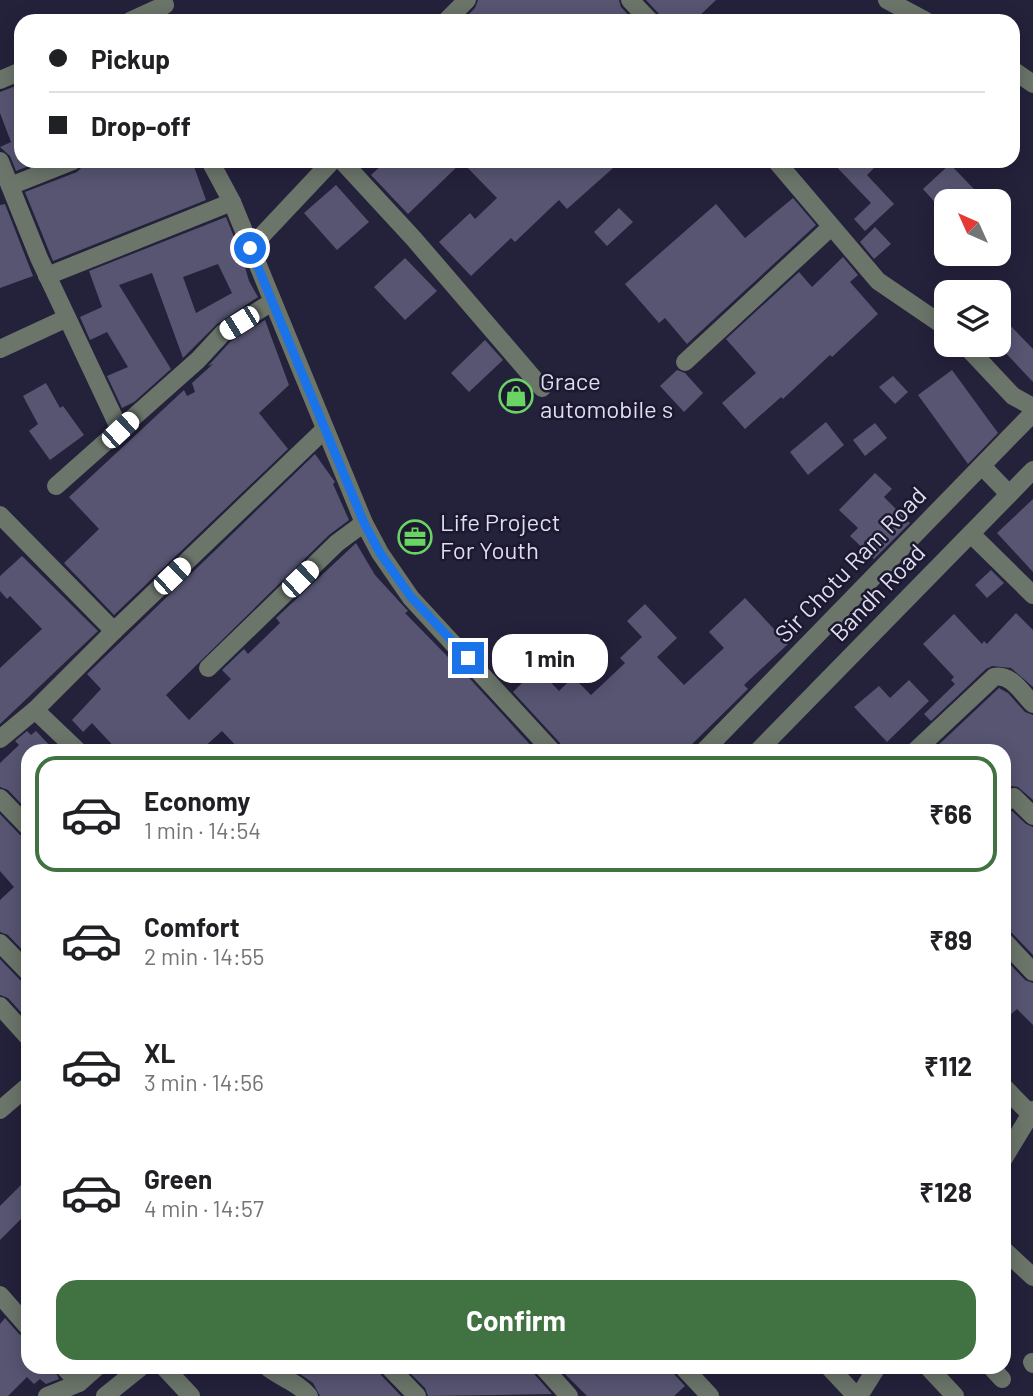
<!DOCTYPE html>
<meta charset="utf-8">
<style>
body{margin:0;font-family:Barlow,sans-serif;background:#f6f6f6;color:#202124;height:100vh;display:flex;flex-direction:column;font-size:26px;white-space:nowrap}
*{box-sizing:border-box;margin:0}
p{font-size:23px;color:#757577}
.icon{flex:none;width:38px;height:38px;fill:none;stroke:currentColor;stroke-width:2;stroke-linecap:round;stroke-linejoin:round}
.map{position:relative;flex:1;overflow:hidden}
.drawer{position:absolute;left:21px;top:744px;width:990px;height:630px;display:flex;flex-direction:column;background:#fff;border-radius:21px;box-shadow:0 4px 18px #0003}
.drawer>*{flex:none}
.top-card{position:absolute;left:14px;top:14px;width:1006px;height:154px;border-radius:21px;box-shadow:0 4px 18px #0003;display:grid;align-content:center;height:154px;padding:0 35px;background:#fff}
.needle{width:46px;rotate:315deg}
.tools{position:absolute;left:934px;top:189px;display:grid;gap:14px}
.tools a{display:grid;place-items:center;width:77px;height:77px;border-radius:14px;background:#fff;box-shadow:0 4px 18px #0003;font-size:35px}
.end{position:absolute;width:32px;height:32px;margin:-16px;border:9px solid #1a73e8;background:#fff;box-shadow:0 0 0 4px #fff}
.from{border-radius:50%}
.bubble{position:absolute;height:49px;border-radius:21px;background:#fff;box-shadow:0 4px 18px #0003;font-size:23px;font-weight:700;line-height:49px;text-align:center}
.car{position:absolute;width:21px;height:42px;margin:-21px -10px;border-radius:9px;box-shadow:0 0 5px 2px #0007;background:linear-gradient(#fff 24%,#345 0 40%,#fff 0 76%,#345 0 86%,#fff 0)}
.top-card b{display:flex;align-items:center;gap:24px;height:66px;font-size:26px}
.top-card b+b{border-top:2px solid #e0e0e0}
.top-card i{width:18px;height:18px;background:#202124}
ul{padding:12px 0 0;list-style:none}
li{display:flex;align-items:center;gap:21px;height:116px;margin:0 14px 10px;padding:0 21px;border:4px solid transparent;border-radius:21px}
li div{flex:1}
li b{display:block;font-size:26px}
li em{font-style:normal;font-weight:700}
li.active{border-color:#417241}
li>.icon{width:63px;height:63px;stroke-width:1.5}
.cta{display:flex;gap:14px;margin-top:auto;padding:14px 35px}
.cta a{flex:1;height:80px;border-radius:21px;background:#417241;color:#fff;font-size:28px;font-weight:700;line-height:80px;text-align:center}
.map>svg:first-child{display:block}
.building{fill:#575572;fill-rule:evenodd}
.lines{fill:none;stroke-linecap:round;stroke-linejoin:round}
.minor{stroke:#6b756a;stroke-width:18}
.route{stroke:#1a73e8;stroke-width:9}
.labels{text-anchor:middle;stroke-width:5;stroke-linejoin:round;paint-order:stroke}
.poi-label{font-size:24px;fill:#dfdeef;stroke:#1b1830;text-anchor:start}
.street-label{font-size:24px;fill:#dfdeef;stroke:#1b1830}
</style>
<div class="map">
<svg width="1033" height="1396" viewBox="0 0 1033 1396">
<rect width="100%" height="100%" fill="#24213b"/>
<g class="building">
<path d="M478 0H619L621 7 634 21H462L475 8Z"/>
<path d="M646 0H716L694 21H661L659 14Z"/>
<path d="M21 84V161H42L16 171 10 156 0 147 11 142 0 113V92Z"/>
<path d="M84 161H192L206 200 53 261 25 192 77 172 82 167Z"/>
<path d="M386 161H621L567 209 559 200 515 242 511 238 471 276 439 242 470 213 475 219 497 198 462 162 408 214 371 175Z"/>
<path d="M831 161H881L867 175 894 204 865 231 854 219 871 203Z"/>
<path d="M950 164 969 184 986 201H945L939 207 923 189Z"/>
<path d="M336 185 369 222 337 250 304 213Z"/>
<path d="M793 198 816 225 687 344 665 318 659 323 625 284 716 204 745 238Z"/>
<path d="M5 204 33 276 0 288V205Z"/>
<path d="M619 208 633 222 607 246 594 232Z"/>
<path d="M226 217 242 257 249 281 258 297 217 324 183 358 152 273 119 285 171 369 134 402 122 408 107 376 128 367 107 332 90 340 80 317 102 307 89 271ZM218 264 232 293 196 313 183 277Z"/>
<path d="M875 227 891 244 874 259 860 242Z"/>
<path d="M843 257 858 275 850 282 878 314 832 357 830 355 783 399 781 397 745 429 722 403 756 373 726 339 799 272 812 287Z"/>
<path d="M405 258 437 291 405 320 374 287Z"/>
<path d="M999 314 1033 349V382L999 346Z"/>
<path d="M265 320 289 385 259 413 288 449 114 615 64 563 99 529 69 497 184 390 187 396 195 392 192 383 213 364 208 366 230 342Z"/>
<path d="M485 340 503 360 469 392 451 373Z"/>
<path d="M677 370 685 373 703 393 684 412 660 386Z"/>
<path d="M952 370 998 433 968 464 918 395Z"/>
<path d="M893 376 908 392 895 404 879 387Z"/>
<path d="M46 383 60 408 63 406 84 435 50 460 29 431 38 424 23 396Z"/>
<path d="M826 422 844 445 808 475 790 452Z"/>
<path d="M875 423 887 438 865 456 853 440Z"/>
<path d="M315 454 335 482 333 484 349 520 329 535 166 695 189 720 231 679 222 670 244 649 248 654 280 623 276 618 356 543 375 575 408 611 405 613 448 657 449 656 536 751H241L222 731 200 751H118L92 723 83 732 72 720 101 689 87 674Z"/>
<path d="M875 473 892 489 884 497 910 523 874 559 850 536 858 528 839 510Z"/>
<path d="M1033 499V572L997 533Z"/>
<path d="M22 556 98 631 0 724V668L42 629 10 596 7 599 0 591V576Z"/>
<path d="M991 570 1004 583 987 598 975 585Z"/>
<path d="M745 598 788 644 744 685 748 689 685 751H563L560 743 513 692 537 668 559 691 573 677 591 695 625 663 620 658 642 637 627 621 645 604 677 638 657 657 684 685 724 648 709 632Z"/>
<path d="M1016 613 1033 630V687L1011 668 992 666 986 669 931 721 924 714 955 684 951 680 954 677 923 644 954 614 982 644 984 641 987 644Z"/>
<path d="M909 680 929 701 887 742 854 707 879 686 890 698Z"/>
<path d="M999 688 1008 693 1025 712 1033 715V800L1018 787 1012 786 1004 789V751H932Z"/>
<path d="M27 731 31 735 36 731 55 751H28V811L8 790 0 787V763L19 745 15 741Z"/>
<path d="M1012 811 1026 824 1033 827V955L1012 933 1004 930V814Z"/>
<path d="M0 814 20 835 28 838V956L8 935 0 932V900L14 887 0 871Z"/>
<path d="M1004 958 1025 980 1033 983V1025L1017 1009 1004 1020Z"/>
<path d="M0 959 20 980 28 983V1020L8 998 0 995Z"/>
<path d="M28 1178V1212L0 1240V1206Z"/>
<path d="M5 1318 19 1334 28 1338V1367H53L59 1379 46 1384 40 1379 34 1384 27 1377 8 1396H0V1324Z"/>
<path d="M290 1367H378L381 1375 401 1396H320L313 1383Z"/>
<path d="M410 1367H532L535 1375 552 1394 428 1396 425 1388 407 1370Z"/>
<path d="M558 1367H672L674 1374 685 1386 674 1396H587Z"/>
</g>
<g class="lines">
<g class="minor">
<path d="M630 0 650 21"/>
<path d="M887 0 926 21"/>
<path d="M130 21 165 5"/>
<path d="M446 21 467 0"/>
<path d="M1013 70 1033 84"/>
<path d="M0 80 21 71"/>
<path d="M0 161 39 258 120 430"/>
<path d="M210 161 232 202 364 523 380 553 411 598 552 751"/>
<path d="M342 161 414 239 542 388"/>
<path d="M776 161 878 281 947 328"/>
<path d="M10 186 73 161"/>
<path d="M250 248 332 161"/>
<path d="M47 276 232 202"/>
<path d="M965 345 1013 396 1033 407"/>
<path d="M0 349 67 318"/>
<path d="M685 362 831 227"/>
<path d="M982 466 1009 494"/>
<path d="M56 486 198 360 223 333 272 302"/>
<path d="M0 515 114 631"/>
<path d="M971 534 1033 595"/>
<path d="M208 668 337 543 364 523"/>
<path d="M35 710 78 751"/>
<path d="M0 739 35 710 114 631 325 429"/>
<path d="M704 751 1033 413"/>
<path d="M758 751 1033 470"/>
<path d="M915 751 994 677C1011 673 1022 693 1033 704"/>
<path d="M0 798 28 827"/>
<path d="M1004 803 1014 797 1033 816"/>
<path d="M1004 941 1033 972"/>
<path d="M0 943 28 972"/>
<path d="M0 1006 28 1037"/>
<path d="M1004 1087 1033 1117"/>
<path d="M0 1110 28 1086"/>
<path d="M1004 1158 1033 1110"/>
<path d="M1004 1250 1033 1277"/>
<path d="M0 1295 28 1327"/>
<path d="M1032 1362 1033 1364"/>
<path d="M64 1367 79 1383"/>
<path d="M164 1367 191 1396"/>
<path d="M267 1367C280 1378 298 1382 309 1396"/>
<path d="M389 1367 417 1396"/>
<path d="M543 1367 569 1396"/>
<path d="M683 1367 710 1396"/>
<path d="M829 1367 856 1396"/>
<path d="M928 1367 955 1396"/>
<path d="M991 1367 1002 1379"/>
<path d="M47 1396 79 1383 97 1367"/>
<path d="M105 1396 141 1367"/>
<path d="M859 1396 877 1367"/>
</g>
</g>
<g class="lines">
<path class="route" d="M250 248 364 523 380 553 411 597 468 658"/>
</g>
<defs>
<symbol id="shop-ring" viewBox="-11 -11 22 22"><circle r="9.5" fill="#1b1830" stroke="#69d464" stroke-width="1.5"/><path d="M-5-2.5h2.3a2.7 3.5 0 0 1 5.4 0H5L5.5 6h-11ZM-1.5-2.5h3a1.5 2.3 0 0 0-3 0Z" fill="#69d464"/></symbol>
<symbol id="office-ring" viewBox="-11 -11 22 22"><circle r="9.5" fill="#1b1830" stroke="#69d464" stroke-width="1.5"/><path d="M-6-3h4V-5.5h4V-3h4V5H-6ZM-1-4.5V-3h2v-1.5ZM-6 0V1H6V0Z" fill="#69d464"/></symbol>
</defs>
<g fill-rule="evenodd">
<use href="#shop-ring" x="497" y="377" width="38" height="38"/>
<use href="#office-ring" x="396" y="518" width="38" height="38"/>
</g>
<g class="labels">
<g class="poi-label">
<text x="540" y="390">Grace<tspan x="540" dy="28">automobile s</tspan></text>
<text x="440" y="531">Life Project<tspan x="440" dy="28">For Youth</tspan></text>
</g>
<g class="street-label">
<text transform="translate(851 565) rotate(-46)" y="8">Sir Chotu Ram Road</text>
<text transform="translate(878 593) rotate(-46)" y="8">Bandh Road</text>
</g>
</g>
</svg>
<div class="tools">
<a><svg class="needle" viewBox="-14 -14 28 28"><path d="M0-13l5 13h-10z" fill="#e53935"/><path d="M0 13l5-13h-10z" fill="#757577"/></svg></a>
<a><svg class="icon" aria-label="layers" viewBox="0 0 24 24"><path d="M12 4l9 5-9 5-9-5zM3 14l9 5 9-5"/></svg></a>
</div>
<i class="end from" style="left:250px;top:248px"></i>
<i class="end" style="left:468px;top:658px"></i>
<div class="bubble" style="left:492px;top:634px;width:116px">1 min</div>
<i class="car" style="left:239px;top:323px;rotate:238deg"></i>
<i class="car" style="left:120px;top:430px;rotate:47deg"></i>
<i class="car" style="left:172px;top:576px;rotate:46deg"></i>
<i class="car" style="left:300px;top:579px;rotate:46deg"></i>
<div class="top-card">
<b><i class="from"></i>Pickup</b>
<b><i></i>Drop-off</b>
</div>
<section class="drawer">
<ul>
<li class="active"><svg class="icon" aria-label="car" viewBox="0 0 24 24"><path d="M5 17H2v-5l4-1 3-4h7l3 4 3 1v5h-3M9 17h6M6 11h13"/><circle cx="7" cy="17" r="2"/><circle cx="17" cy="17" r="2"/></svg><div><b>Economy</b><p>1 min · 14:54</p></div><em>₹66</em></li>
<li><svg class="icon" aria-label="car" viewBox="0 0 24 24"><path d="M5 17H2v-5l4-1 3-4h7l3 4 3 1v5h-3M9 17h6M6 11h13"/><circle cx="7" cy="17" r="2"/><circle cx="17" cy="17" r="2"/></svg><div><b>Comfort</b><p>2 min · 14:55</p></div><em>₹89</em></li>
<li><svg class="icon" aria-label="car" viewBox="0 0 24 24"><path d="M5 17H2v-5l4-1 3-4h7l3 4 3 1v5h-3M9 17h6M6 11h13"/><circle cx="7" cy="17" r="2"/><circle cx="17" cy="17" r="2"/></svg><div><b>XL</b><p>3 min · 14:56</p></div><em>₹112</em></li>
<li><svg class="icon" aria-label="car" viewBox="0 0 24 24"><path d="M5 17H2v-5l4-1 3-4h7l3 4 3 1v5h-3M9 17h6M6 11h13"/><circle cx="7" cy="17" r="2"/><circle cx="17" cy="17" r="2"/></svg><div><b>Green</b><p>4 min · 14:57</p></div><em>₹128</em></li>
</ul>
<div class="cta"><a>Confirm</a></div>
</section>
</div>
